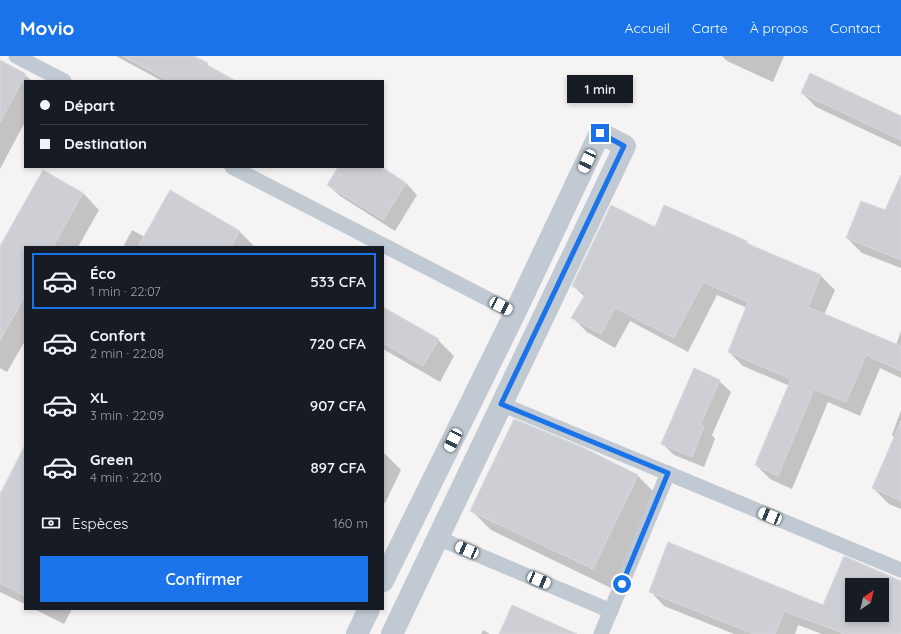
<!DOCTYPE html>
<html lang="fr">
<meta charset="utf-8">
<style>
body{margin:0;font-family:Quicksand,sans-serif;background:#242831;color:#f1f3f6;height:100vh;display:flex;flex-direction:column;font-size:15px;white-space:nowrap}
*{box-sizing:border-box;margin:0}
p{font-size:13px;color:#9ea1a6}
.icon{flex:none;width:22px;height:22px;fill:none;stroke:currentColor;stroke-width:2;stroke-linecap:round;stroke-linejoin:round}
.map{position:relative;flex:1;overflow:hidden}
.details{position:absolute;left:24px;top:190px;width:360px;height:364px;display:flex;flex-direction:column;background:#171b24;border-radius:0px;box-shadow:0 2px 6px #0003}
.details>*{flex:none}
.top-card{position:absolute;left:24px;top:24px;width:360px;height:88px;border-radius:0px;box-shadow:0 2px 6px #0003;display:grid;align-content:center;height:88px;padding:0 16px;background:#171b24}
.needle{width:26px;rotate:35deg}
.fabs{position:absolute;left:845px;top:522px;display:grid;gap:8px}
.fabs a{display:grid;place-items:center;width:44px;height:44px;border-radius:0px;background:#171b24;box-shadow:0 2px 6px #0003;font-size:20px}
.end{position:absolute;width:18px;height:18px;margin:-9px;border:5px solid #1a73e8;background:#fff;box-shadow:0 0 0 2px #fff}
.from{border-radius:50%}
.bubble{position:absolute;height:28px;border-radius:0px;background:#171b24;box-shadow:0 2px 6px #0003;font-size:13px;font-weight:600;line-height:28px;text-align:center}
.car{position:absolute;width:12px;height:24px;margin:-12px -6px;border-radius:5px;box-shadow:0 0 3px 1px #0007;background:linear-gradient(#fff 24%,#345 0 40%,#fff 0 76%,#345 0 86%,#fff 0)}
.top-card b{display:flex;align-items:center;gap:14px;height:38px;font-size:15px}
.top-card b+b{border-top:1px solid #363941}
.top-card i{width:10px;height:10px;background:#f1f3f6}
ul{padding:7px 0 0;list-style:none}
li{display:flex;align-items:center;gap:12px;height:56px;margin:0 8px 6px;padding:0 8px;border:2px solid transparent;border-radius:0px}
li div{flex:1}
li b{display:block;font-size:15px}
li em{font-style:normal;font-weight:600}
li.on{border-color:#1a73e8}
li>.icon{width:36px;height:36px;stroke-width:1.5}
.pay{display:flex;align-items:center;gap:10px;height:44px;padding:0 16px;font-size:15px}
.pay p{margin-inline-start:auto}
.action{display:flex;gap:8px;margin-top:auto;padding:8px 16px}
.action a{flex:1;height:46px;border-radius:0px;background:#1a73e8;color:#fff;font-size:16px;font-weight:600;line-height:46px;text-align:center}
header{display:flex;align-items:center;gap:24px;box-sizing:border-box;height:56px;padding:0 20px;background:#1a73e8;color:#fff}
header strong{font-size:19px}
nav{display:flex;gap:22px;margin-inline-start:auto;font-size:14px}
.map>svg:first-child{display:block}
.shadow{fill:#0003;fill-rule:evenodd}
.building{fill:#cdcfd5;stroke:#d7d9de;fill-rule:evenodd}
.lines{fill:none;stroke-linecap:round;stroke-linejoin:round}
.lane{stroke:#c1cad2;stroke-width:15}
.street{stroke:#c1cad2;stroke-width:22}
.route{stroke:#1a73e8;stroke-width:5}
</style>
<header>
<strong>Movio</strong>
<nav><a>Accueil</a><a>Carte</a><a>À propos</a><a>Contact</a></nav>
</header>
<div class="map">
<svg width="901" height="578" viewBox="0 0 901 578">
<rect width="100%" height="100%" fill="#f5f3f3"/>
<g class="shadow">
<path d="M116 0H192L234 25H162Z"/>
<path d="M722 0H784L773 26 727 5Z"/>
<path d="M0 5 25 19 32 25H25V66L0 113Z"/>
<path d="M802 37 901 61V91L816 51Z"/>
<path d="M340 111H380L406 127 417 139 395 175 340 140 328 129Z"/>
<path d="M901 121V212L862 197 847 182 885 155Z"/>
<path d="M171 135 240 176 255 191H123L132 174 145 181Z"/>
<path d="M83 137 99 154 78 191H25V285L7 316 0 312V192Z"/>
<path d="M665 150 747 186 751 190 820 219 835 234 824 259 896 289 901 275V322L880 312 860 360 828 346 792 433 770 423 756 409 790 330 743 310 729 296 747 252 717 239 688 296 630 265 615 292 587 276 573 262 585 241 573 230 655 173Z"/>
<path d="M383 252 438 284 454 300 440 326 383 293Z"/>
<path d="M719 325 731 336 712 379 715 383 704 411 674 399 663 388Z"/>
<path d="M901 354V453L889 448 873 432 895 382 892 379Z"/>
<path d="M25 392V548L0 536V440Z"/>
<path d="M582 392 638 420 658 440 613 533 491 474 471 454Z"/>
<path d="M383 396 401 414 385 447H383Z"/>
<path d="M844 502 901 526V578H822L798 569 795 578H734L664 550 650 535 823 550ZM852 529H882V559H852Z"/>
<path d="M34 553H72L64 568Z"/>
<path d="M483 574 490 578H481Z"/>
</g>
<g class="building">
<path d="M123 0H194L208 7 207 9 236 25H169Z"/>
<path d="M0 4 26 18 0 66Z"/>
<path d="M810 17 901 60V84L801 37Z"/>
<path d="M338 111H382L406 127 383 164 327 129Z"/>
<path d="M43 114 83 137 53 191H25V240L0 284V190Z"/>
<path d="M901 119V204L846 182 861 145 885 154Z"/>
<path d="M170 134 240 175 231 191H138Z"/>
<path d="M611 149 655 171 664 149 747 185 746 187 821 219 808 251 901 290V315L866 299 846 346 814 333 778 420 755 409 791 323 728 296 748 246 703 226 674 282 615 252 601 278 571 262 586 237 572 230Z"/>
<path d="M383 251 439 283 423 310 383 287Z"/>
<path d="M694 312 720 324 700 369 704 370 692 401 661 388Z"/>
<path d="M514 363 582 391 638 419 593 513 470 455Z"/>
<path d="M901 365V445L872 432Z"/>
<path d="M25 389V540L0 527V438Z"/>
<path d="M668 486 823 549 844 500 901 525V578H845L784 555 775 578H754L649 536ZM852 529H882V559H852Z"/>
<path d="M512 549 577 578H499Z"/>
</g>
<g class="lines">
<g class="lane">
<path d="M16 0 64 25"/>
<path d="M232 111 515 257"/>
<path d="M501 348 901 514"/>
<path d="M438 482 611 555"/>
<path d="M601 578 668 417"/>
</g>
<g class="street">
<path d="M383 525 515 257 600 77 625 90 392 578"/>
<path d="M357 578 369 553"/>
</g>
</g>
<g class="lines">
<path class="route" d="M600 77 624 90 501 348 668 417 622 528"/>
</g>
</svg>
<div class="fabs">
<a><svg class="needle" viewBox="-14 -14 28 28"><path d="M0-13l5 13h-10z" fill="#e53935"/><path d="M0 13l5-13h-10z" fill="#9ea1a6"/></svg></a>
</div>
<i class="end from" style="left:622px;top:528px"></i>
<i class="end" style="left:600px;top:77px"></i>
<div class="bubble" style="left:567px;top:19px;width:66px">1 min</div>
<i class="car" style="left:587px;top:105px;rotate:205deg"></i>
<i class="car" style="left:501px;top:250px;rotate:117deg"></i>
<i class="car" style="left:453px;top:384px;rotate:206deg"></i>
<i class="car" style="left:770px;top:460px;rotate:292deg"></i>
<i class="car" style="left:467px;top:494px;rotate:293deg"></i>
<i class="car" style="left:539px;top:524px;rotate:113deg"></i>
<div class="top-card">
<b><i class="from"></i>Départ</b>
<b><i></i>Destination</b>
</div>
<section class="details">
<ul>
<li class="on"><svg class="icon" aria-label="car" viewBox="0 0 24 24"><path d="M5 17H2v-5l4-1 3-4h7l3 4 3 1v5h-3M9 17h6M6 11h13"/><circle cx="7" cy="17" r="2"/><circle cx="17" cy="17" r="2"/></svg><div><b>Éco</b><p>1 min · 22:07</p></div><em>533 CFA</em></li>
<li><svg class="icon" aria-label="car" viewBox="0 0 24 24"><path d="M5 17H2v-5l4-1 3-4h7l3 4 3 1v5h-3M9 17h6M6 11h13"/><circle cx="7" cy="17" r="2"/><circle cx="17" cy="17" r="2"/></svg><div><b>Confort</b><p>2 min · 22:08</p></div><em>720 CFA</em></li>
<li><svg class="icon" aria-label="car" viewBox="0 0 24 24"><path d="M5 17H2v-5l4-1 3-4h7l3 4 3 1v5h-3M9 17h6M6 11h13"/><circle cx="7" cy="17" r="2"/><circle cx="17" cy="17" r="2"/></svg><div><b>XL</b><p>3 min · 22:09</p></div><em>907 CFA</em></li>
<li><svg class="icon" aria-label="car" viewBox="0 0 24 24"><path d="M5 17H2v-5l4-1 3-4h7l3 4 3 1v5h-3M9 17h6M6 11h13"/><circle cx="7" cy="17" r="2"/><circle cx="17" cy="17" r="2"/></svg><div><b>Green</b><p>4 min · 22:10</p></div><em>897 CFA</em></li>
</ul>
<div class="pay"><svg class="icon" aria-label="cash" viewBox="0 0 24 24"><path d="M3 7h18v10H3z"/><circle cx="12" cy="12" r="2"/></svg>Espèces<p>160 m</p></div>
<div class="action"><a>Confirmer</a></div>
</section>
</div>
